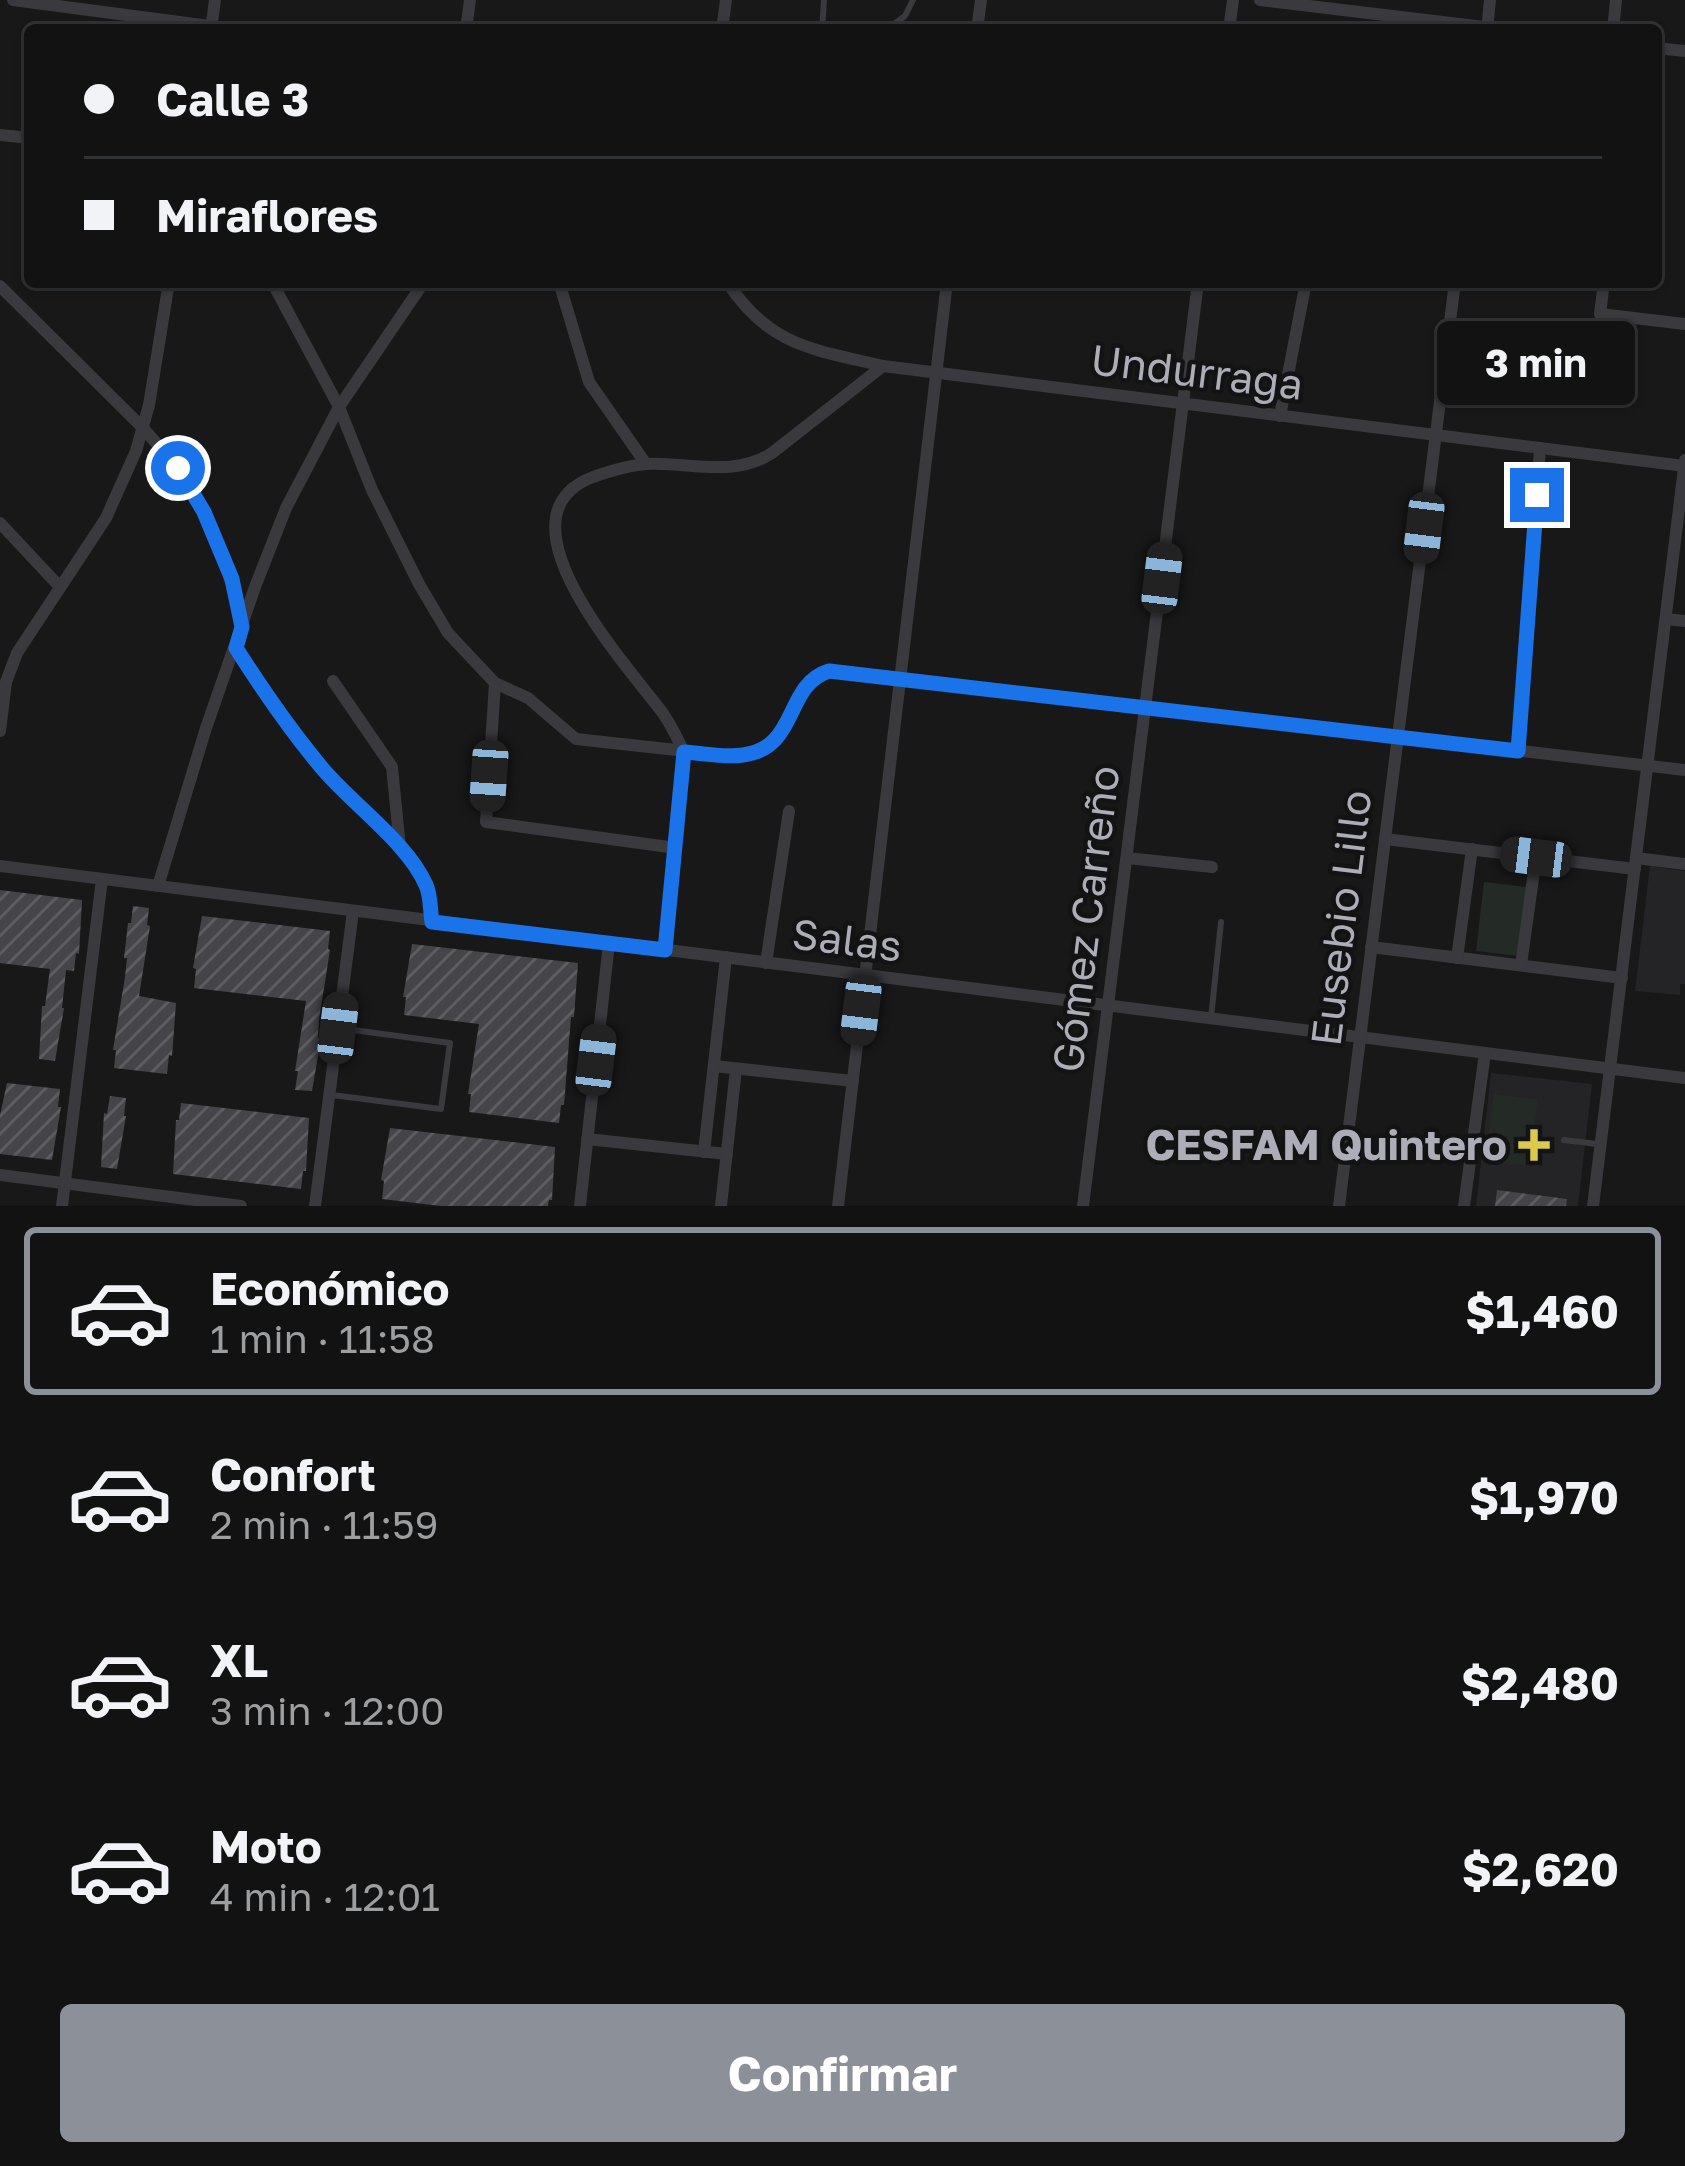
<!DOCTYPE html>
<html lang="es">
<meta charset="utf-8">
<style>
body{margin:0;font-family:"Golos Text",sans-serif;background:#1b1b1c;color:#f1f3f6;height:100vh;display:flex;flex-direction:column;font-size:45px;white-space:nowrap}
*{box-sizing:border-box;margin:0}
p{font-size:39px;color:#9c9ea0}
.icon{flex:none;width:66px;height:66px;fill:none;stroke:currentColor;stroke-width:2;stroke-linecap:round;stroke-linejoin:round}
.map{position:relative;height:1206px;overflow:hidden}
.panel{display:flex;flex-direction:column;background:#121213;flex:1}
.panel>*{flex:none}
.guide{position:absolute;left:24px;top:24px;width:1638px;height:264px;border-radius:12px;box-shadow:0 3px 9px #0004,0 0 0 3px #313233;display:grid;align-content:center;height:264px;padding:0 60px;background:#121213}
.end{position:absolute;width:54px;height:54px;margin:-27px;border:15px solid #1a73e8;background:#fff;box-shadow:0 0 0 6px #fff}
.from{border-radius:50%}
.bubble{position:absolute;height:84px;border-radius:12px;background:#121213;box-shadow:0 3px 9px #0004,0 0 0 3px #313233;font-size:39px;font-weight:700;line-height:84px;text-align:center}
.car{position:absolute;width:36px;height:72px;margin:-36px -18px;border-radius:15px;box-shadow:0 0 9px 3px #0007;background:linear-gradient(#222 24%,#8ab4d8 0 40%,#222 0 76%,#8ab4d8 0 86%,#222 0)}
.guide b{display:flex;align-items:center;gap:42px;height:114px;font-size:45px}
.guide b+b{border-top:3px solid #313233}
.guide i{width:30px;height:30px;background:#f1f3f6}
ul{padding:21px 0 0;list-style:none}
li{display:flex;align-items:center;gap:36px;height:168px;margin:0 24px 18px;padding:0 36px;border:6px solid transparent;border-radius:12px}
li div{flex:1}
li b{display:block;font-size:45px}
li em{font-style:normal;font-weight:700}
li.on{border-color:#8c9099}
li>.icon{width:108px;height:108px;stroke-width:1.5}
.primary-button{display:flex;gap:24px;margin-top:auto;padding:24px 60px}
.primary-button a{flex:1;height:138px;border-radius:12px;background:#8c9099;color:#fff;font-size:48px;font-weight:700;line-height:138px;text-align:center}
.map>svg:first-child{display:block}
.built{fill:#242426}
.park{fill:#242b26}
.building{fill:url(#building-hatch)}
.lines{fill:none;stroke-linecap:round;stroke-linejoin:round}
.service{stroke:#39393e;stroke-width:6}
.minor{stroke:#39393e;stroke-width:12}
.route{stroke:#1a73e8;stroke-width:15}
.poi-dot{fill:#dbca4d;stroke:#131314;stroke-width:4.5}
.labels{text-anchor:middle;stroke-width:9;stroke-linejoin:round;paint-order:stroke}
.street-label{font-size:42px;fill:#acadb7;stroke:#131314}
.poi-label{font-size:42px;font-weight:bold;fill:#acadb7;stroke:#131314;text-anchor:end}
</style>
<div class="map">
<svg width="1685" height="1206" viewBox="0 0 1685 1206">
<defs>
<pattern id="building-hatch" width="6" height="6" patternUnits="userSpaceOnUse" patternTransform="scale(3)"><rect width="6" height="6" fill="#454549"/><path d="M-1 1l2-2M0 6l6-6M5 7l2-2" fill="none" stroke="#5d5d61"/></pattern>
</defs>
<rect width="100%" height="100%" fill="#181819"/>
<g class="built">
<path d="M1650 866 1685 871V984H1680V995L1635 991Z"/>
<path d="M1491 1073 1592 1084 1578 1206H1476Z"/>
</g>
<g class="park">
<path d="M1484 882 1527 887 1519 956 1476 951Z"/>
<path d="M1494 1094 1538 1100 1529 1166 1485 1160Z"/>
</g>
<g class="building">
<path d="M0 890 82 900 79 954 76 953 74 971 66 970 62 1008H64L55 1061 39 1059 42 1006H45L50 969 0 963Z"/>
<path d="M133 906 149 908 147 925 150 926 139 996 176 1003 172 1056 169 1055 167 1074 114 1068 116 1050H113L125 977 127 958H124L128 923H131Z"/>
<path d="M202 916 330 931 328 949 330 950 319 1020 318 1038H321L312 1091 295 1090 298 1071H295L306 1001 194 988 196 969 193 968Z"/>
<path d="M412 944 578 963 574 1017H571L564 1105H561L559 1123 469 1112 471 1094H468L479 1024 404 1015 406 997H403Z"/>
<path d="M7 1083 60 1089 58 1107H61L52 1160 0 1154V1115Z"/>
<path d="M110 1096 126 1098 124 1116H126L117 1169 101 1167 104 1113 107 1114Z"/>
<path d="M181 1103 309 1118 306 1171H303L301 1189 173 1174 176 1120H179Z"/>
<path d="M390 1128 555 1147 552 1200H549L548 1206H441L382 1199 384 1181 381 1180Z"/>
<path d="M1497 1190 1567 1199 1566 1206H1495Z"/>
</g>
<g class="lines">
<g class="service">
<path d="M822 30 824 0"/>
<path d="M886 30 905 16 913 0"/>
<path d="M1211 1018 1221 922"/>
<path d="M332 1095 441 1109 450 1043 338 1028"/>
<path d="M1564 1140 1597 1144"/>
</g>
<g class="minor">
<path d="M13 0 240 30"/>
<path d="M1260 0 1509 30"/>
<path d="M211 30 215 0"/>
<path d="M466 30 470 0"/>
<path d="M722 30 726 0"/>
<path d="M977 30 981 0"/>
<path d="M1229 30 1233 0"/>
<path d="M1487 30 1490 0"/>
<path d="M1613 30 1616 0"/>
<path d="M1656 48 1685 51"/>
<path d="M0 135 30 138"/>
<path d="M272 282 339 407 372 490 419 584 448 633 495 683 528 698 576 739 731 756C807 755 780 675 838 671L1685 770"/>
<path d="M559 282 589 382 646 464"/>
<path d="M727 282C770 347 813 349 883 366L1685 466"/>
<path d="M1604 282 1600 314 1685 324"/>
<path d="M0 286 143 428 178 468 204 512 224 556 242 626"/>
<path d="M1280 416 1306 282"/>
<path d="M0 523 60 587"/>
<path d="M1666 619 1685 621"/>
<path d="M236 648C262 690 290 730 322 768 352 804 408 843 426 885 431 895 430 910 432 922"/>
<path d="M333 681 392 767 400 847"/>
<path d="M495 683 486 822 676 848"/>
<path d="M0 731 6 682 17 653 106 518 136 451 149 405 169 282"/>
<path d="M1518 751 1540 448"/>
<path d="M684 752C677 738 671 724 662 712 626 664 490 516 593 477 610 471 629 465 647 464 689 462 734 478 772 453L883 366"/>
<path d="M1385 839 1635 869"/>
<path d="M1127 858 1212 867"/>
<path d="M1636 858 1685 864"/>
<path d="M0 866 1685 1078"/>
<path d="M158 886 206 728 255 587 286 508 339 407 424 282"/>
<path d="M1371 947 1622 978"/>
<path d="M665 950 684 752"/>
<path d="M1457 958 1472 849"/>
<path d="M766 963 789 811"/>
<path d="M1521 965 1536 857"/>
<path d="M714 1066 853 1081"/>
<path d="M587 1139 727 1154"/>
<path d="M704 1152 726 957"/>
<path d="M0 1175 241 1206"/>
<path d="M62 1206 102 879"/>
<path d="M315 1206 353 911"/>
<path d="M580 1206 609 943"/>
<path d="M721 1206 736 1069"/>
<path d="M838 1206 947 282"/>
<path d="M1083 1206 1198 282"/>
<path d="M1339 1206 1455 282"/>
<path d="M1464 1206 1485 1053"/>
<path d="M1593 1206 1685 460"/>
</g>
</g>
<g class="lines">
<path class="route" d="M178 468 204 512 232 579 242 627 236 648C262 689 290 730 322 768 352 804 408 843 426 885 431 896 430 910 432 922L665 950 684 752C703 753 724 758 743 755 799 748 784 685 829 671L1518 751 1537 495"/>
</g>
<path class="poi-dot" d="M1528 1127h12v12h12v12h-12v12h-12v-12h-12v-12h12z"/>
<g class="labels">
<g class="street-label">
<text transform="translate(1197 372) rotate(7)" y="15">Undurraga</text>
<text transform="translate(1341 918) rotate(-83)" y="15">Eusebio Lillo</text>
<text transform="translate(1086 919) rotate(-83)" y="15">Gómez Carreño</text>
<text transform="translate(847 940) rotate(7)" y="15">Salas</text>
</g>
<g class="poi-label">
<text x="1507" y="1160">CESFAM Quintero</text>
</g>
</g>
</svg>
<i class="end from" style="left:178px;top:468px"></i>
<i class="end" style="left:1537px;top:495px"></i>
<div class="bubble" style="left:1437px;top:321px;width:198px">3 min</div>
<i class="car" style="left:1424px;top:528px;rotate:187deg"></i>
<i class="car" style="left:1162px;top:578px;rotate:7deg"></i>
<i class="car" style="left:489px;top:776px;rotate:184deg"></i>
<i class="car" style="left:1536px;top:857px;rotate:277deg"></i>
<i class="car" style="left:861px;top:1010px;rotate:187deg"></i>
<i class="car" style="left:338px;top:1028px;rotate:7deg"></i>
<i class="car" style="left:596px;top:1060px;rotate:7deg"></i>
<div class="guide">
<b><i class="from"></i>Calle 3</b>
<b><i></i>Miraflores</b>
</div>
</div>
<section class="panel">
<ul>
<li class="on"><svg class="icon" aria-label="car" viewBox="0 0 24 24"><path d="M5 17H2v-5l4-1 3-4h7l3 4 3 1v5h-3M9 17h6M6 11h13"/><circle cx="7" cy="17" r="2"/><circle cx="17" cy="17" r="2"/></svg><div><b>Económico</b><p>1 min · 11:58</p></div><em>$1,460</em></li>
<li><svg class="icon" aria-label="car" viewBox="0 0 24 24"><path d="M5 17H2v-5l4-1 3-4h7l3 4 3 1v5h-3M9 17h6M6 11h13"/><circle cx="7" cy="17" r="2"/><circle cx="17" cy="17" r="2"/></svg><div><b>Confort</b><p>2 min · 11:59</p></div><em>$1,970</em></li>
<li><svg class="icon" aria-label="car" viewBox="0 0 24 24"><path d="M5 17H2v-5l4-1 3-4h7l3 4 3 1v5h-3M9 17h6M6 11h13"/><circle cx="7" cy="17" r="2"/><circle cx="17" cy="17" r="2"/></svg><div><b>XL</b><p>3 min · 12:00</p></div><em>$2,480</em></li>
<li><svg class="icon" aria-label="car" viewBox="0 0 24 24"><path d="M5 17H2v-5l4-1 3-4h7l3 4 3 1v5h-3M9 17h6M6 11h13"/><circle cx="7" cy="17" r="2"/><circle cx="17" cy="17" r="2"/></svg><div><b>Moto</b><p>4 min · 12:01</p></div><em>$2,620</em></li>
</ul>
<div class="primary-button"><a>Confirmar</a></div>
</section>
